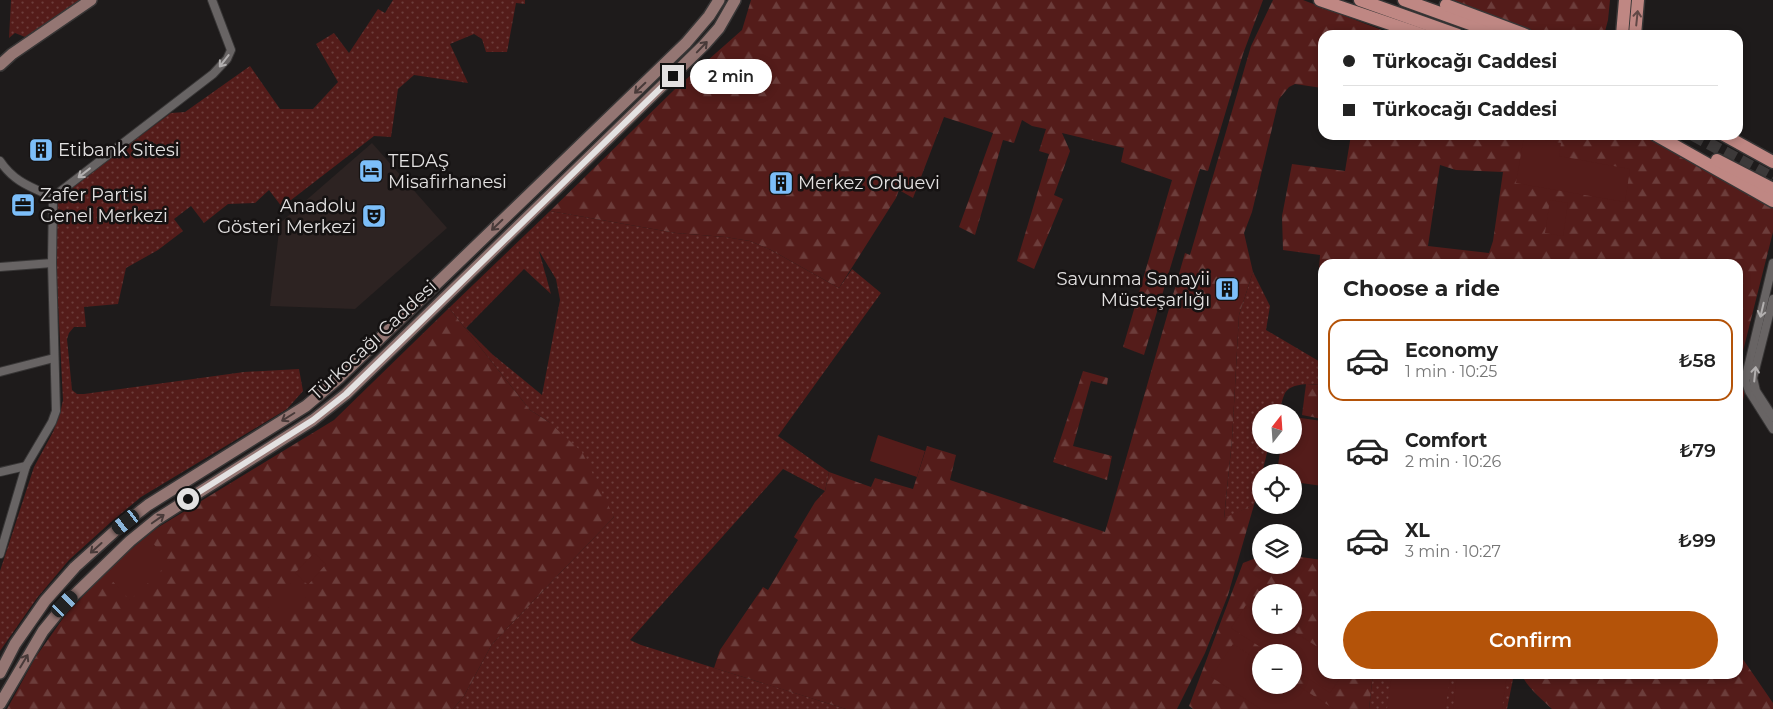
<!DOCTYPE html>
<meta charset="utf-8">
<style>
body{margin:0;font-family:Montserrat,sans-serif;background:#f2f2f2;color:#222;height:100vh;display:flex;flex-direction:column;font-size:19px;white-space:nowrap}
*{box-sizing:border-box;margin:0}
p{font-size:16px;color:#767676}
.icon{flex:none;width:28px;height:28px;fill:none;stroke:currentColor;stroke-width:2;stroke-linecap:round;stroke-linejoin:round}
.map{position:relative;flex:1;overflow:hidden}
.drawer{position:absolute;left:1318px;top:259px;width:425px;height:420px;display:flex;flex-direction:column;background:#fff;border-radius:15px;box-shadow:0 2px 8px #0003}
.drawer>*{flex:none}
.guide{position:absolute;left:1318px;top:30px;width:425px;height:110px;border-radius:15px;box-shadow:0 2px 8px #0003;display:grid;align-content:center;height:110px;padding:0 25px;background:#fff}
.needle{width:32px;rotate:17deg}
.fabs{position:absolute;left:1252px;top:404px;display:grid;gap:10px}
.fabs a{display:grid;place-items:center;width:50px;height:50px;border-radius:50%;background:#fff;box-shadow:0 2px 8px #0003;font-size:25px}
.end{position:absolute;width:22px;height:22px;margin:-11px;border:6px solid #e3e1e1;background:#111;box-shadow:0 0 0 2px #111}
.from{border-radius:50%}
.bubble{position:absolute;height:35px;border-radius:18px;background:#fff;box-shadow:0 2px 8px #0003;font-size:16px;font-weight:600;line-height:35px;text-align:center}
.car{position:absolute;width:15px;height:30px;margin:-15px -8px;border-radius:6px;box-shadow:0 0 4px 1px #0007;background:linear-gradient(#222 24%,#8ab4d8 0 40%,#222 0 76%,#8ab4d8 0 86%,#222 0)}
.guide b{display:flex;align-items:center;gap:18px;height:48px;font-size:19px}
.guide b+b{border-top:1px solid #e0e0e0}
.guide i{width:12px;height:12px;background:#222}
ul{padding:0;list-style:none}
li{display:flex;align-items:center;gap:15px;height:82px;margin:0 10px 8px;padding:0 15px;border:2px solid transparent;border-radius:15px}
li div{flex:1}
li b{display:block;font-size:19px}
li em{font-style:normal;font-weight:600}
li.active{border-color:#b45309}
li>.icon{width:45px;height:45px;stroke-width:1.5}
h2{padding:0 25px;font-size:22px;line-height:60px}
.action{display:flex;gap:10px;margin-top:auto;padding:10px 25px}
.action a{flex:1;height:58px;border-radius:30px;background:#b45309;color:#fff;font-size:20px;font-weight:600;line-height:58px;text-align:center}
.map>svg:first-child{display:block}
.built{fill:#2d2322}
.grass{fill:url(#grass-dots);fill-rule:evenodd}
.forest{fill:url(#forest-firs);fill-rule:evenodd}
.pitch{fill:#541c1a}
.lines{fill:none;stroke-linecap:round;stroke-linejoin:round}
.primary-tunnel{stroke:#3c3939;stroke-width:12;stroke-dasharray:12 6;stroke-linecap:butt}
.minor-casing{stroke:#383636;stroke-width:10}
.secondary-casing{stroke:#383636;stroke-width:14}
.primary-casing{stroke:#383636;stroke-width:15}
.minor{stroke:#686464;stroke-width:8}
.secondary{stroke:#947673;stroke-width:11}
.primary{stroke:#bf8783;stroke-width:12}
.oneway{stroke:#614745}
.oneway2{stroke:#483a39}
.oneway3{stroke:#b2afaf}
.route{stroke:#e3e1e1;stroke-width:6}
.labels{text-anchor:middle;stroke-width:5;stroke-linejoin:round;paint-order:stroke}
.poi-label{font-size:18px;fill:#e3e1e1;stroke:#151212;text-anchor:start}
.street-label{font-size:18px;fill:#e3e1e1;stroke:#151212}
</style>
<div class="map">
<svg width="1773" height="709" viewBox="0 0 1773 709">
<defs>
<pattern id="grass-dots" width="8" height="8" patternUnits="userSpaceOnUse" patternTransform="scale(1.25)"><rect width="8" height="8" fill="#541c1a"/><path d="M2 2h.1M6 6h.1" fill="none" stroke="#6c3d3b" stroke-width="1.8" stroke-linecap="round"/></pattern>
<pattern id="forest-firs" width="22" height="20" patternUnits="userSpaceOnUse" patternTransform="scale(1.25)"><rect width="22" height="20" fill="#541c1a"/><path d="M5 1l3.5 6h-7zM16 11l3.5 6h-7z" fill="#6c3d3b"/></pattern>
</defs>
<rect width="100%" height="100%" fill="#1e1b1b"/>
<path class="built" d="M372 143 447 228 355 309 270 306 280 223Z"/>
<g class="grass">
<path d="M11 0H80L25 37 15 33 9 38Z"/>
<path d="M393 0H525V4L516 3 507 52H486L482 39 474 34 450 44 468 83 414 75 398 89 391 137 374 136 282 207 269 190 255 203 228 204 204 223 191 206 174 219 183 231 158 250 126 268 118 304 84 307 86 327H74L69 333 67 339 72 390 77 394H84L244 372 299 369 303 391 287 409 141 497 111 522 69 560 37 598 0 651V571L34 467 53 432 60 414 63 400 56 263V199L171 113 185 112 250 66 280 109H313L338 82 316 44 334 33 349 53 378 9 385 13Z"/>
<path d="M550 211 676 233 725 237 750 241 771 250 839 288 852 269 881 293 778 436 829 472 825 491 783 469 630 640 641 645 846 709H453L464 696 492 644 614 517 549 422 530 410 449 308ZM539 251 556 279 560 300 542 395 492 354 466 328 524 269 551 294Z"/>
<path d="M1253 272 1270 306 1266 330 1322 363V385C1312 384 1291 382 1285 393 1282 399 1281 406 1279 412H1261V445H1269L1254 505 1224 519 1232 440 1239 315Z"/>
<path d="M1373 674H1514L1507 709H1369Z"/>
</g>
<g class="forest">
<path d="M751 0H1263L1243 54 1208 171 1200 169 1144 355 1123 347 1172 180 1121 162 1124 148 1062 133 1070 151 1054 195 1063 199 1034 269 1017 261 1049 154 1039 151 1046 129 1032 126 1022 120 1014 143 1003 140 975 235 959 227 993 133 944 117 913 198 899 190 896 198 839 288 771 250 750 241 725 237 676 233 550 211 674 90 742 30Z"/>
<path d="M1273 0H1303L1395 35H1322V88L1295 84 1289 87 1279 99 1252 212 1244 233 1253 272 1239 315 1232 440 1224 518 1254 505 1228 595 1205 653 1177 709H846L714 668 720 650 763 587 768 590 798 540 794 537 815 502 825 491 829 472 871 487 875 478 913 489 927 446 956 455 950 480 1105 532 1185 253 1190 255 1251 46Z"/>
<path d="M1453 0H1610L1608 20 1604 35H1542Z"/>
<path d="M1351 135H1656L1773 201V232L1739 367 1746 386 1738 425V264H1322V268H1319L1320 255 1283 250 1282 216 1292 164 1345 171ZM1440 165 1456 170 1503 172 1493 241 1489 253 1428 246Z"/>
<path d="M449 308 530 410 549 422 582 452 614 517 492 644 464 696 453 709H7L35 658 66 614 118 560 157 528 334 420Z"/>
<path d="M1083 371 1108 378 1107 385 1091 381 1073 446 1112 456 1107 480 1053 462Z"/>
<path d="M1306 384 1322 385V419L1302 415Z"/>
<path d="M1261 556V565H1294V556L1322 560V674H1373L1369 709H1193L1189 706 1243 563ZM1261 592H1294V625H1261ZM1261 652H1294V685H1261Z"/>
<path d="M1738 652 1773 703V709H1552C1540 698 1528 688 1521 674H1738Z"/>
</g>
<g class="pitch">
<path d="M1524 136 1561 143 1559 156 1630 169 1625 202 1516 183Z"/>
<path d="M1550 200 1568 203 1563 236 1545 233Z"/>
<path d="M1294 417 1322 421V486L1294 482V472H1277L1281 445H1294Z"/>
<path d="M878 435 925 451 917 477 870 461Z"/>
<path d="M148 538 170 562 130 600 106 574Z"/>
<path d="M314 553 326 564 308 585 295 573Z"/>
<path d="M291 583 306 597 284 622 268 608Z"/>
<path d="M1246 605 1261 616V625H1276L1279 627 1280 625H1284L1322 650V674H1343L1330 693 1294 669V652H1268L1231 628Z"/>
<path d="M1233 644 1261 662V685H1294V683L1334 709H1261L1211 677Z"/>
<path d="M1392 674H1451L1445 709H1387Z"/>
<path d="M1457 674H1507L1502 709H1453Z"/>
</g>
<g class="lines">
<path class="primary-tunnel" d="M1693 135 1773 178"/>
<defs>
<g id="minor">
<path d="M0 161C14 182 31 187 53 197"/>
<path d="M53 197 213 74 227 59 231 50 212 0"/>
<path d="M1773 263 1745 380 1749 391 1773 429"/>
<path d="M0 267 52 263"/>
<path d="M1773 299 1753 378 1756 391 1773 417"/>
<path d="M0 372 54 358"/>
<path d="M0 472 26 466"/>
<path d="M0 554 26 466 52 422 56 411 52 263 53 197"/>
</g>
<g id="secondary">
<path d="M0 65 12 54 91 0"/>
<path d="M0 673 15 644 45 601 75 567 116 530 148 505 306 406 339 378 686 43 709 16 719 0"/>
<path d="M0 704 43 631 65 604 130 541 157 519 313 420 346 394 704 45 719 28 735 0"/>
</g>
<g id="primary">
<path d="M1320 0 1423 35"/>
<path d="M1360 0 1458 35"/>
<path d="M1404 0 1501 35"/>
<path d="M1446 5 1526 35"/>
<path d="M1622 35 1625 0"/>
<path d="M1635 35 1638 0"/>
<path d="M1656 135 1773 201"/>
<path d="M1724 135 1773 162"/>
<path d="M1717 160 1773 189"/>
</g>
</defs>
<use href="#minor" class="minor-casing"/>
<use href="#secondary" class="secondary-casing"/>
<use href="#primary" class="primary-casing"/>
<use href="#minor" class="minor"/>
<use href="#secondary" class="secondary"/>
<use href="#primary" class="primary"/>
</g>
<defs><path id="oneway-shaft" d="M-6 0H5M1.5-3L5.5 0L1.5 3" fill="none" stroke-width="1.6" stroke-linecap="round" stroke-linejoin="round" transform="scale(1.25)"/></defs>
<use class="oneway" href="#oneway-shaft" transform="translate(1637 18) rotate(-84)"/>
<g class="oneway2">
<use href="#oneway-shaft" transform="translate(702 47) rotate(-46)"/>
<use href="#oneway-shaft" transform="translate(640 88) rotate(136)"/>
<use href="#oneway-shaft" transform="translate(497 225) rotate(136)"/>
<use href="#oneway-shaft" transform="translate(288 417) rotate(148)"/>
<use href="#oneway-shaft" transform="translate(158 519) rotate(-35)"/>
<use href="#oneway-shaft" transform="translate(96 548) rotate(138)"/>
<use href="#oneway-shaft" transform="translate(24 661) rotate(-59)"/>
</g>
<g class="oneway3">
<use href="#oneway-shaft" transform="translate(224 61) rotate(128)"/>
<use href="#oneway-shaft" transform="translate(84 173) rotate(142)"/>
<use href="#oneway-shaft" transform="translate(1762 310) rotate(103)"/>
<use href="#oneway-shaft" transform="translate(1755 374) rotate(-84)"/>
</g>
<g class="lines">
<path class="route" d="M188 499 313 420 346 394 673 76"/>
</g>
<defs>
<symbol id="building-square" viewBox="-11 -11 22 22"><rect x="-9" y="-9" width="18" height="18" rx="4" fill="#7cbef9" stroke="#151212"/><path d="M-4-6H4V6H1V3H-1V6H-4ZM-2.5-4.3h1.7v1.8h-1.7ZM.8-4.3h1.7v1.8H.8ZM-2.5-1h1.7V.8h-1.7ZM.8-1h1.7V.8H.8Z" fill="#111"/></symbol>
<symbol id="hotel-square" viewBox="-11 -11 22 22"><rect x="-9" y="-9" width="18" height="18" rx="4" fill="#7cbef9" stroke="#151212"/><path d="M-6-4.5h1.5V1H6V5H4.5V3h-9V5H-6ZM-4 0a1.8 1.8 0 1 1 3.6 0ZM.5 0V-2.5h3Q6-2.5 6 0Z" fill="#111"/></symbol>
<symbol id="office-square" viewBox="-11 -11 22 22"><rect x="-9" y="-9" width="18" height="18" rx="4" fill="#7cbef9" stroke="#151212"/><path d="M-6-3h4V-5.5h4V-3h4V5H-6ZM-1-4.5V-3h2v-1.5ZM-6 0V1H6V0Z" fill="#111"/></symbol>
<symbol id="theatre-square" viewBox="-11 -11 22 22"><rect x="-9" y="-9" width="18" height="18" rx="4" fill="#7cbef9" stroke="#151212"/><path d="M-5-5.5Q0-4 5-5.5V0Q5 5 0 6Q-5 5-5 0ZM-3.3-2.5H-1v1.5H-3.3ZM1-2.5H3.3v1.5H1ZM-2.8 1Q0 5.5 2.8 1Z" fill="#111"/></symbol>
</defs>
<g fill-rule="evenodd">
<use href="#building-square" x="27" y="136" width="28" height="28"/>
<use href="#hotel-square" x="357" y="157" width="28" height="28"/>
<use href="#building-square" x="767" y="169" width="28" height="28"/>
<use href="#office-square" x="9" y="191" width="28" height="28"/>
<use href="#theatre-square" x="360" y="202" width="28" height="28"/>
<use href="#building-square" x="1213" y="275" width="28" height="28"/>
</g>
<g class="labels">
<g class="poi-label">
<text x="58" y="156">Etibank Sitesi</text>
<text x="388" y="167">TEDAŞ<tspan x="388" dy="21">Misafirhanesi</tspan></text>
<text x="798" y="189">Merkez Orduevi</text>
<text x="40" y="201">Zafer Partisi<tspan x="40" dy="21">Genel Merkezi</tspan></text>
<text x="356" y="212" text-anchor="end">Anadolu<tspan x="356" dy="21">Gösteri Merkezi</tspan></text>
<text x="1210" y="285" text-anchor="end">Savunma Sanayii<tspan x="1210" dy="21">Müsteşarlığı</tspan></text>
</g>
<g class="street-label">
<text transform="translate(373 340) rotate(-43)" y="6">Türkocağı Caddesi</text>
</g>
</g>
</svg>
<div class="fabs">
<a><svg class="needle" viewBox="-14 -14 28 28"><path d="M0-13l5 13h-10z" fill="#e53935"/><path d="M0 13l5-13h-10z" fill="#767676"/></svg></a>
<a><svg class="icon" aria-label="locate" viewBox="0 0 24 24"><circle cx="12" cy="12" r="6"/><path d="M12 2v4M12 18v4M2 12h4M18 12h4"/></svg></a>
<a><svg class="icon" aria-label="layers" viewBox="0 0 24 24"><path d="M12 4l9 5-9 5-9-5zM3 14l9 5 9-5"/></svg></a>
<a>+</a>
<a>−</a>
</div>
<i class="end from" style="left:188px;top:499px"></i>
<i class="end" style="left:673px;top:76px"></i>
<div class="bubble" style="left:690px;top:59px;width:82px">2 min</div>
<i class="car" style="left:126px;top:522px;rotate:232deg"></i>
<i class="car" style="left:65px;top:604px;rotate:44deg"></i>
<div class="guide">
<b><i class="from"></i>Türkocağı Caddesi</b>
<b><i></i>Türkocağı Caddesi</b>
</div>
<section class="drawer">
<h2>Choose a ride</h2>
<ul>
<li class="active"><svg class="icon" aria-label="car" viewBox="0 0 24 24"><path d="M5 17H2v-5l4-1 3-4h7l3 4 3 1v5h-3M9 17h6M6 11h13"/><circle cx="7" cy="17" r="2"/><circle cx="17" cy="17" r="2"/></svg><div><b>Economy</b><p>1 min · 10:25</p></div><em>₺58</em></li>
<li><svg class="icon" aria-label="car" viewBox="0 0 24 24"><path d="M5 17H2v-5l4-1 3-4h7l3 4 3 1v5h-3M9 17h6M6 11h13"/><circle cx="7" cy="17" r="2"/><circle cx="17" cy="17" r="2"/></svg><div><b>Comfort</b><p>2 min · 10:26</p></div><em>₺79</em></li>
<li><svg class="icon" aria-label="car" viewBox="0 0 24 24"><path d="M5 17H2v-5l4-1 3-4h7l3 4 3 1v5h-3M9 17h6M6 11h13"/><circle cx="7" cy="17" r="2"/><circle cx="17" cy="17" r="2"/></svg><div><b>XL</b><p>3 min · 10:27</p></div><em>₺99</em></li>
</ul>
<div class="action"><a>Confirm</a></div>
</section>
</div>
